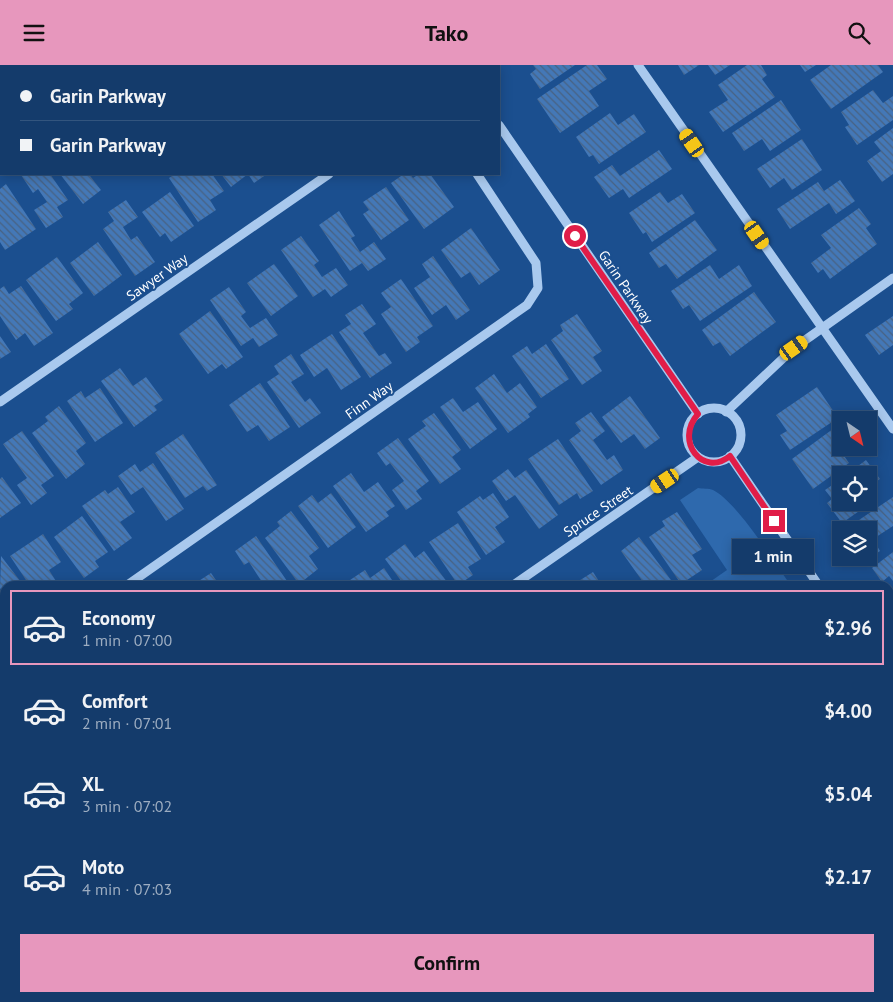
<!DOCTYPE html>
<meta charset="utf-8">
<style>
body{margin:0;font-family:"PT Sans",sans-serif;background:#1d4271;color:#f1f3f6;height:100vh;display:flex;flex-direction:column;font-size:19px;white-space:nowrap}
*{box-sizing:border-box;margin:0}
p{font-size:16px;color:#9dadc1}
.icon{flex:none;width:28px;height:28px;fill:none;stroke:currentColor;stroke-width:2;stroke-linecap:round;stroke-linejoin:round}
.map{position:relative;flex:1;overflow:hidden}
.details{position:absolute;left:0px;top:516px;width:894px;height:421px;display:flex;flex-direction:column;background:#143b6b;border-radius:15px 15px 0 0;box-shadow:0 2px 12px #0003,0 0 0 1px #33557e}
.details>*{flex:none}
.banner{position:absolute;left:0px;top:0px;width:500px;height:110px;box-shadow:0 2px 12px #0003,0 0 0 1px #33557e;display:grid;align-content:center;height:110px;padding:0 20px;background:#143b6b}
.needle{width:32px;rotate:145deg}
.buttons{position:absolute;left:832px;top:346px;display:grid;gap:10px}
.buttons a{display:grid;place-items:center;width:45px;height:45px;border-radius:0px;background:#143b6b;box-shadow:0 2px 12px #0003,0 0 0 1px #33557e;font-size:25px}
.end{position:absolute;width:22px;height:22px;margin:-11px;border:6px solid #e11d48;background:#fff;box-shadow:0 0 0 2px #fff}
.from{border-radius:50%}
.bubble{position:absolute;height:35px;border-radius:0px;background:#143b6b;box-shadow:0 2px 12px #0003,0 0 0 1px #33557e;font-size:16px;font-weight:600;line-height:35px;text-align:center}
.car{position:absolute;width:15px;height:30px;margin:-15px -8px;border-radius:6px;box-shadow:0 0 4px 1px #0007;background:linear-gradient(#f5c518 24%,#345 0 40%,#f5c518 0 76%,#345 0 86%,#f5c518 0)}
.banner b{display:flex;align-items:center;gap:18px;height:48px;font-size:19px}
.banner b+b{border-top:1px solid #33557e}
.banner i{width:12px;height:12px;background:#f1f3f6}
ul{padding:9px 0 0;list-style:none}
li{display:flex;align-items:center;gap:15px;height:75px;margin:0 10px 8px;padding:0 10px;border:2px solid transparent;border-radius:0px}
li div{flex:1}
li b{display:block;font-size:19px}
li em{font-style:normal;font-weight:600}
li.selected{border-color:#e797bd}
li>.icon{width:45px;height:45px;stroke-width:1.5}
.button{display:flex;gap:10px;margin-top:auto;padding:10px 20px}
.button a{flex:1;height:58px;border-radius:0px;background:#e797bd;color:#111;font-size:20px;font-weight:600;line-height:58px;text-align:center}
header{display:flex;justify-content:space-between;align-items:center;height:65px;padding:0 20px;background:#e797bd;color:#111;font-size:22px;font-weight:600}
.map>svg:first-child{display:block}
.green{fill:#2e69ad}
.lines{fill:none;stroke-linecap:round;stroke-linejoin:round}
.stream{stroke:#9cc4f0;stroke-width:5.5}
.building{fill:url(#building-back-hatch)}
.minor{stroke:#a9c9ee;stroke-width:9}
.route{stroke:#e11d48;stroke-width:6}
.labels{text-anchor:middle;stroke-width:4;stroke-linejoin:round;paint-order:stroke}
.street-label{font-size:14px;fill:#fff;stroke:#1b4f8f}
</style>
<header><svg class="icon" aria-label="menu" viewBox="0 0 24 24"><path d="M4 6h16M4 12h16M4 18h16"/></svg>Tako<svg class="icon" aria-label="search" viewBox="0 0 24 24"><circle cx="10" cy="10" r="6"/><path d="M15 15l6 6"/></svg></header>
<div class="map">
<svg width="893" height="937" viewBox="0 0 893 937">
<defs>
<pattern id="building-back-hatch" width="6" height="6" patternUnits="userSpaceOnUse" patternTransform="scale(1.25)"><rect width="6" height="6" fill="#4478b7"/><path d="M-1 5l2 2M0 0l6 6M5-1l2 2" fill="none" stroke="#486282"/></pattern>
</defs>
<rect width="100%" height="100%" fill="#1b4f8f"/>
<g class="green">
<path d="M698 423C702 424 709 423 713 425 737 437 775 498 791 521H704L727 505 680 435Z"/>
<path d="M889 661 893 667V882L889 885Z"/>
<path d="M153 933H821L815 937H156Z"/>
</g>
<g class="lines">
<g class="stream">
<path d="M0 740 5 746"/>
<path d="M134 932 137 937"/>
</g>
</g>
<g class="building">
<path d="M533 0H575L540 24 530 9 536 4Z"/>
<path d="M587 0H597L607 14 589 26 599 41 560 68 537 34Z"/>
<path d="M678 0H699L684 10Z"/>
<path d="M708 0H730L715 10Z"/>
<path d="M747 0H761L767 10 762 14 775 32 723 67 709 47 728 35 718 20Z"/>
<path d="M800 0H816L805 7Z"/>
<path d="M831 0H878L883 7 831 44 810 15Z"/>
<path d="M873 25 883 38 893 31V55L857 80 845 62 849 60 841 47Z"/>
<path d="M781 35 801 65 770 86 762 74 744 86 732 68Z"/>
<path d="M610 48 618 60 634 49 646 67 599 99 593 90 589 92 576 72Z"/>
<path d="M893 63V109L882 117 867 96 881 86 874 77Z"/>
<path d="M802 74 822 105 792 125 784 113 770 123 757 104Z"/>
<path d="M659 85 672 104 629 133 623 124 609 133 594 112 612 100 620 111Z"/>
<path d="M24 109H50L68 135 57 142 63 152 46 163 34 145 47 137 38 124 33 128 21 110Z"/>
<path d="M60 109H93L90 111 101 125 83 139Z"/>
<path d="M175 109H212L224 126 210 135 216 145 198 157 169 113Z"/>
<path d="M221 109H267L254 118 248 109 231 122Z"/>
<path d="M404 109H410L413 113 419 109H430L454 142 424 164 391 118Z"/>
<path d="M840 115 855 136 836 149 829 138 790 164 777 144 818 117 824 126Z"/>
<path d="M6 119 36 164 5 185 0 177V124Z"/>
<path d="M386 122 409 155 381 175 363 149 369 145 363 137Z"/>
<path d="M170 127 194 161 171 177 165 168 160 172 142 147Z"/>
<path d="M660 127 668 138 682 129 695 148 652 177 646 167 643 169 629 148Z"/>
<path d="M126 135 138 152 123 162 131 175 137 171 155 197 135 211 103 164 114 156 108 147Z"/>
<path d="M859 143 871 159 866 163 877 179 830 214 823 204 818 208 811 198 831 183 821 170Z"/>
<path d="M339 146 355 171 351 173 360 187 374 177 386 194 368 206 362 198 350 206 319 160Z"/>
<path d="M695 155 717 185 677 214 666 199 659 203 649 188Z"/>
<path d="M471 163 500 205 479 220 470 207 461 213 441 185Z"/>
<path d="M301 171 319 196 314 200 322 212 336 203 348 220 331 232 325 224 313 232 281 185Z"/>
<path d="M98 177 122 210 94 231 70 198Z"/>
<path d="M433 191 470 245 456 255 446 240 432 250 414 223 430 212 422 199Z"/>
<path d="M57 192 83 228 69 239 73 244 56 256 26 215Z"/>
<path d="M274 199 298 231 271 251 247 218Z"/>
<path d="M710 200 719 214 739 200 752 221 700 256 689 240 683 244 671 226Z"/>
<path d="M401 214 433 261 417 272 420 277 406 287 381 249 391 242 381 228Z"/>
<path d="M4 221 9 229 21 221 53 268 34 281 25 268 16 275 0 251V224Z"/>
<path d="M229 222 246 247 241 251 250 263 266 253 278 270 259 282 253 273 241 281 210 235Z"/>
<path d="M754 227 776 257 730 291 720 277 713 281 702 265Z"/>
<path d="M362 239 376 259 363 268 379 291 385 288 392 298 370 313 339 267 351 259 345 250Z"/>
<path d="M210 246 243 292 226 304 222 299 208 309 179 269Z"/>
<path d="M577 249 602 286 593 292 602 306 582 320 551 275 563 266 560 260Z"/>
<path d="M893 251V280L879 290 865 270Z"/>
<path d="M332 269 361 312 341 325 327 303 314 312 300 290Z"/>
<path d="M0 271 11 287 0 294Z"/>
<path d="M546 279 569 314 541 333 512 291 527 281 532 289Z"/>
<path d="M291 289 304 309 291 317 305 337 310 333 321 348 299 363 267 317 279 309 274 301Z"/>
<path d="M120 303 133 321 146 312 163 335 154 341 157 345 134 362 101 316Z"/>
<path d="M494 309 507 328 520 318 537 342 528 349 530 352 508 368 475 323Z"/>
<path d="M260 318 290 362 269 376 258 360 247 367 229 340Z"/>
<path d="M817 322 838 353 790 385 780 370 787 366 776 350Z"/>
<path d="M100 323 123 358 95 377 67 336 81 326 85 333Z"/>
<path d="M630 331 660 373 645 384 634 369 621 378 602 352Z"/>
<path d="M453 333 463 347 478 337 497 364 470 384 440 342Z"/>
<path d="M59 341 86 378 76 386 85 399 66 414 32 368 48 356 45 352Z"/>
<path d="M591 347 605 366 593 375 607 395 614 390 623 405 601 420 569 375 581 366 575 358Z"/>
<path d="M434 348 461 385 452 392 461 404 440 419 408 374 426 361 422 356Z"/>
<path d="M841 358V382H843L840 385 849 398 813 424 792 394Z"/>
<path d="M22 366 54 411 41 420 47 428 31 440 17 420 27 413 3 379Z"/>
<path d="M183 369 217 420 207 426 203 421 185 433 155 388Z"/>
<path d="M398 373 429 416 416 426 422 434 406 445 392 425 404 416 390 398 386 401 377 388Z"/>
<path d="M558 374 593 426 580 434 577 428 559 440 528 394Z"/>
<path d="M866 395 880 414 869 421 878 433 842 458 827 438 832 434 825 425 841 414V438H869V410H846Z"/>
<path d="M153 398 184 444 166 456 143 422 131 430 118 411 135 399 140 407Z"/>
<path d="M508 404 515 413 526 405 558 450 539 464 515 430 506 436 492 416Z"/>
<path d="M351 408 364 427 378 417 395 441 386 447 389 451 366 467 333 421Z"/>
<path d="M2 412 21 438 0 453V414Z"/>
<path d="M118 422 135 447 120 457 132 473 114 486 82 441 105 425 108 429Z"/>
<path d="M331 428 356 462 328 483 298 441 312 430 318 438Z"/>
<path d="M493 428 509 452 495 462 505 477 486 490 457 447 480 431 483 435Z"/>
<path d="M893 432V461L873 474 880 486 862 498 858 492H869V465H861L856 457Z"/>
<path d="M291 446 319 483 309 491 318 504 299 519 265 473 280 461 277 457Z"/>
<path d="M677 447 702 484 692 490 702 505 681 519 649 472 665 461 662 456Z"/>
<path d="M82 451 108 487 95 496 99 502 84 513 54 472Z"/>
<path d="M458 458 481 494 468 502 473 510 458 520 429 477Z"/>
<path d="M43 469 61 497 49 505 59 521H30L10 491Z"/>
<path d="M256 471 287 516 279 521H255L262 517 249 497 244 500 235 486Z"/>
<path d="M639 472 671 515 663 521H638L643 517 621 486Z"/>
<path d="M405 479 415 493 424 486 450 521H405L385 494Z"/>
<path d="M893 487V516L889 511 882 517 872 503Z"/>
<path d="M1 491 24 521H5V530L0 523Z"/>
<path d="M384 503 396 521H354L350 515 365 505 370 513Z"/>
<path d="M593 507 602 521H576L574 519Z"/>
<path d="M211 508 220 521H191Z"/>
</g>
<g class="lines">
<g class="minor">
<path d="M458 0 459 1"/>
<path d="M638 0 893 364"/>
<path d="M102 1 103 0"/>
<path d="M499 60 698 349"/>
<path d="M0 72 1 71"/>
<path d="M0 337 329 109"/>
<circle cx="714" cy="370" r="27"/>
<path d="M726 347 794 283 893 213"/>
<path d="M730 391 819 521"/>
<path d="M126 521 527 240 538 223 536 198 477 109"/>
<path d="M512 521 698 392"/>
<path d="M0 609 5 605"/>
<path d="M889 622 893 628"/>
<path d="M0 695 5 702"/>
<path d="M889 907 893 904"/>
<path d="M847 937 853 932"/>
</g>
</g>
<g class="lines">
<path class="route" d="M575 171 698 349C674 376 703 413 730 391L774 456"/>
</g>
<g class="labels">
<g class="street-label">
<text transform="translate(157 212) rotate(-35)" y="5">Sawyer Way</text>
<text transform="translate(626 222) rotate(56)" y="5">Garin Parkway</text>
<text transform="translate(369 335) rotate(-35)" y="5">Finn Way</text>
<text transform="translate(598 446) rotate(-34)" y="5">Spruce Street</text>
</g>
</g>
</svg>
<div class="buttons">
<a><svg class="needle" viewBox="-14 -14 28 28"><path d="M0-13l5 13h-10z" fill="#e53935"/><path d="M0 13l5-13h-10z" fill="#9dadc1"/></svg></a>
<a><svg class="icon" aria-label="locate" viewBox="0 0 24 24"><circle cx="12" cy="12" r="6"/><path d="M12 2v4M12 18v4M2 12h4M18 12h4"/></svg></a>
<a><svg class="icon" aria-label="layers" viewBox="0 0 24 24"><path d="M12 4l9 5-9 5-9-5zM3 14l9 5 9-5"/></svg></a>
</div>
<i class="end from" style="left:575px;top:171px"></i>
<i class="end" style="left:774px;top:456px"></i>
<div class="bubble" style="left:732px;top:474px;width:82px">1 min</div>
<i class="car" style="left:692px;top:78px;rotate:325deg"></i>
<i class="car" style="left:757px;top:170px;rotate:145deg"></i>
<i class="car" style="left:794px;top:283px;rotate:55deg"></i>
<i class="car" style="left:665px;top:416px;rotate:236deg"></i>
<div class="banner">
<b><i class="from"></i>Garin Parkway</b>
<b><i></i>Garin Parkway</b>
</div>
<section class="details">
<ul>
<li class="selected"><svg class="icon" aria-label="car" viewBox="0 0 24 24"><path d="M5 17H2v-5l4-1 3-4h7l3 4 3 1v5h-3M9 17h6M6 11h13"/><circle cx="7" cy="17" r="2"/><circle cx="17" cy="17" r="2"/></svg><div><b>Economy</b><p>1 min · 07:00</p></div><em>$2.96</em></li>
<li><svg class="icon" aria-label="car" viewBox="0 0 24 24"><path d="M5 17H2v-5l4-1 3-4h7l3 4 3 1v5h-3M9 17h6M6 11h13"/><circle cx="7" cy="17" r="2"/><circle cx="17" cy="17" r="2"/></svg><div><b>Comfort</b><p>2 min · 07:01</p></div><em>$4.00</em></li>
<li><svg class="icon" aria-label="car" viewBox="0 0 24 24"><path d="M5 17H2v-5l4-1 3-4h7l3 4 3 1v5h-3M9 17h6M6 11h13"/><circle cx="7" cy="17" r="2"/><circle cx="17" cy="17" r="2"/></svg><div><b>XL</b><p>3 min · 07:02</p></div><em>$5.04</em></li>
<li><svg class="icon" aria-label="car" viewBox="0 0 24 24"><path d="M5 17H2v-5l4-1 3-4h7l3 4 3 1v5h-3M9 17h6M6 11h13"/><circle cx="7" cy="17" r="2"/><circle cx="17" cy="17" r="2"/></svg><div><b>Moto</b><p>4 min · 07:03</p></div><em>$2.17</em></li>
</ul>
<div class="button"><a>Confirm</a></div>
</section>
</div>
